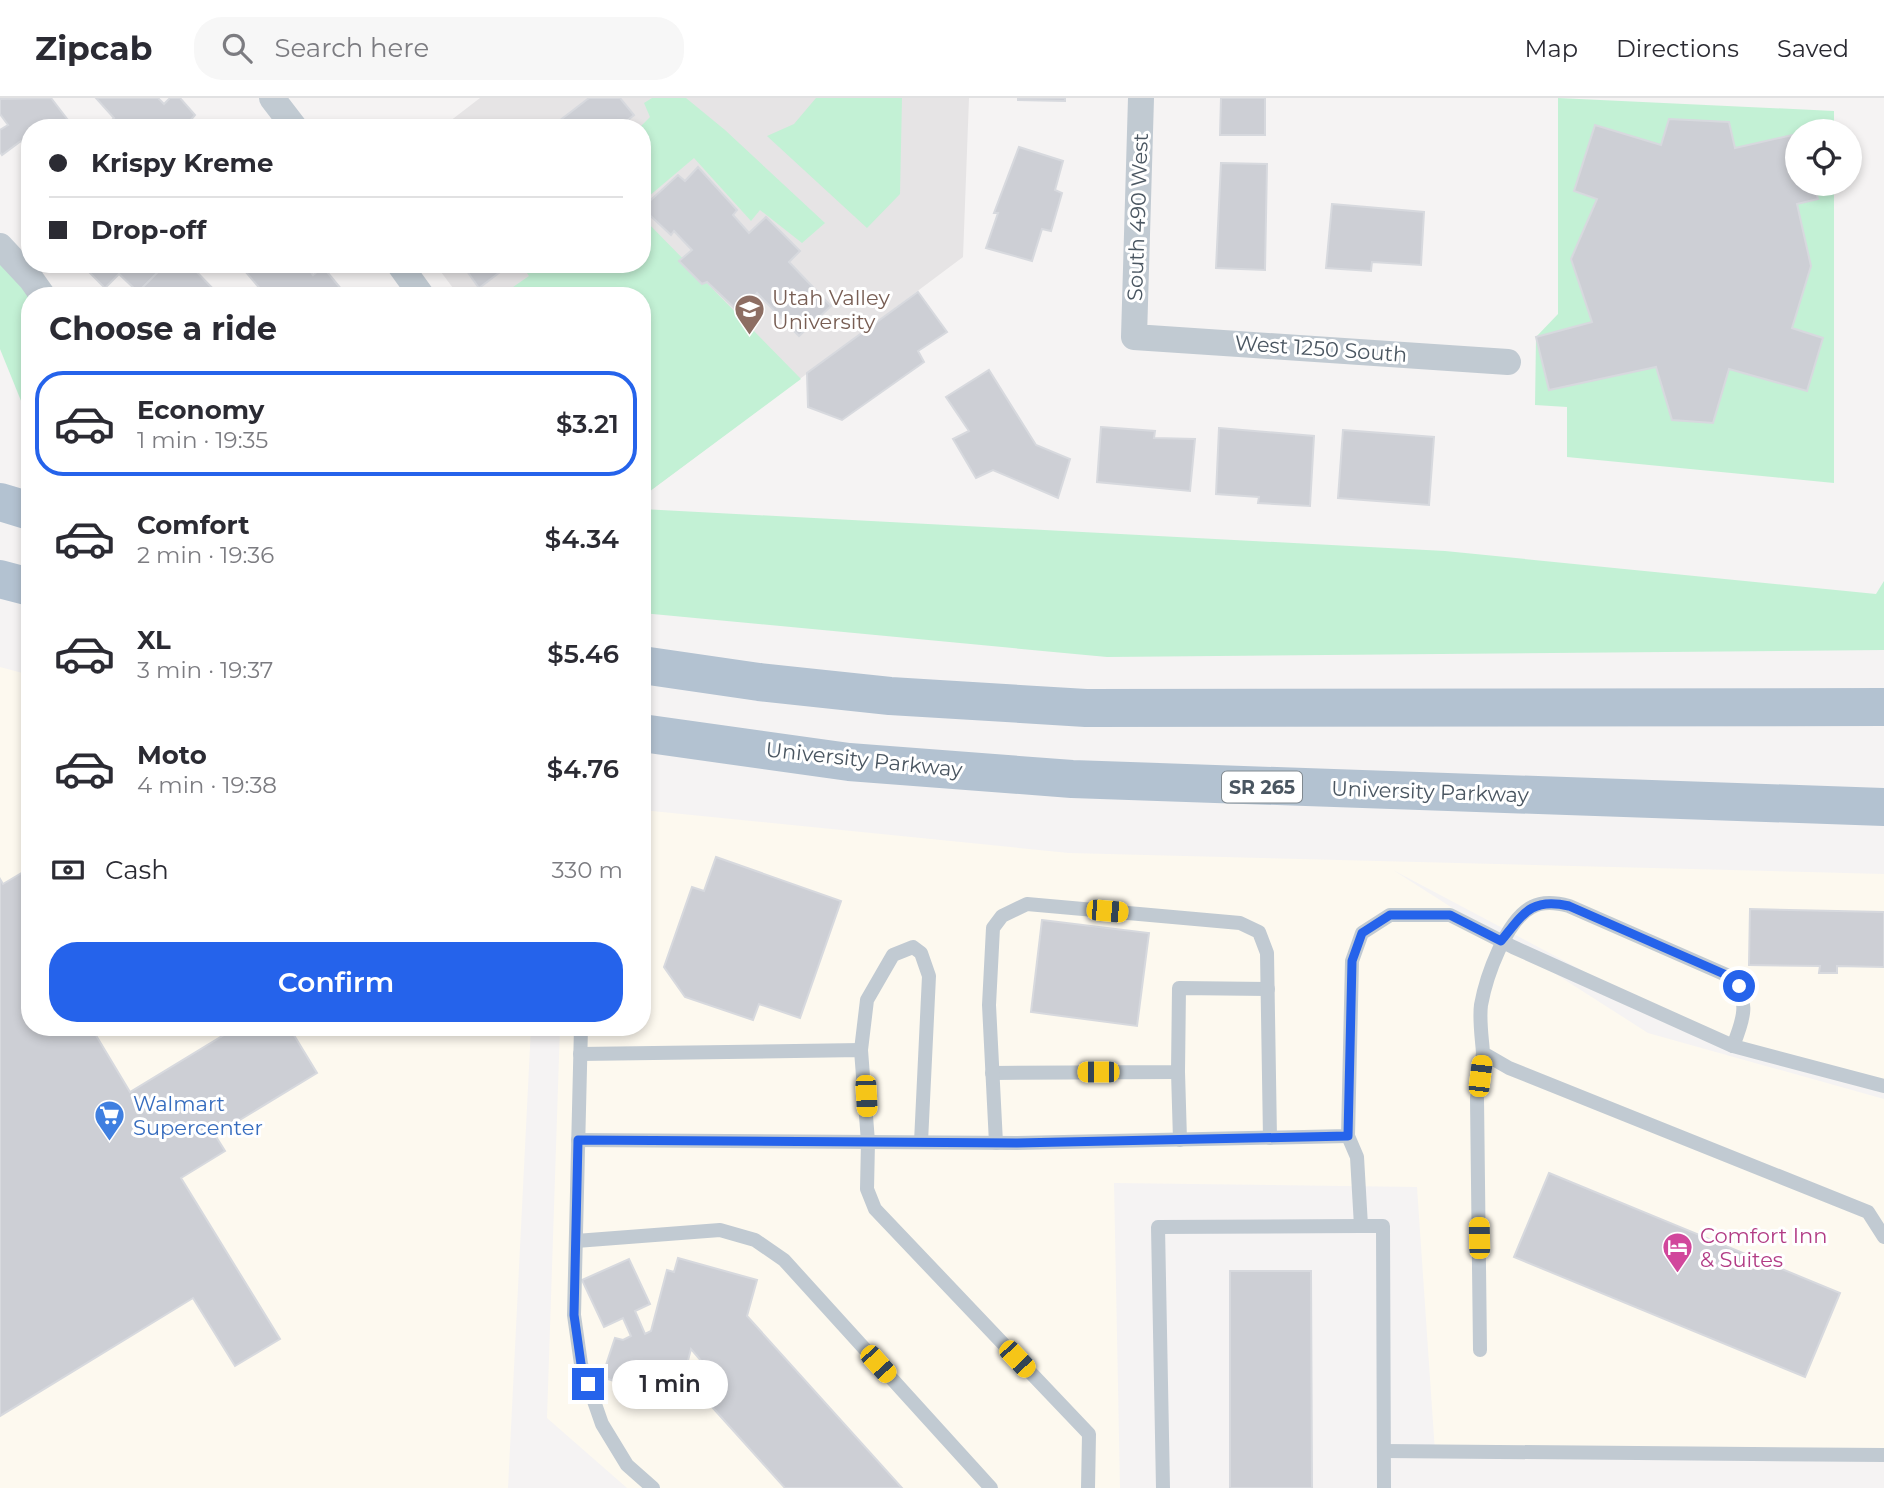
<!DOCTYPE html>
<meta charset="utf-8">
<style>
body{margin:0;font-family:Montserrat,sans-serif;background:#f7f7f7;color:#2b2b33;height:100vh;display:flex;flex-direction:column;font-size:26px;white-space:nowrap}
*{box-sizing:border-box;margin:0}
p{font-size:23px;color:#7c7c81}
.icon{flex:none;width:38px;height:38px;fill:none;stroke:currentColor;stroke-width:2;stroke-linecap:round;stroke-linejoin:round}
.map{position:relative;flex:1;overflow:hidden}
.details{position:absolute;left:21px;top:189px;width:630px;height:749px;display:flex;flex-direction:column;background:#fff;border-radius:28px;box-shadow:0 4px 10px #0003}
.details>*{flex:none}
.hud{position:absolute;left:21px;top:21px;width:630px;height:154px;border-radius:28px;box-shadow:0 4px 10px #0003;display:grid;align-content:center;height:154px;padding:0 28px;background:#fff}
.tools{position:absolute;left:1785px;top:21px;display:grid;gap:14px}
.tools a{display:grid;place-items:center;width:77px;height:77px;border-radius:50%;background:#fff;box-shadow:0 4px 10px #0003;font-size:35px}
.end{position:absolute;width:32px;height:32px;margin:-16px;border:9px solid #2563eb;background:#fff;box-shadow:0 0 0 4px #fff}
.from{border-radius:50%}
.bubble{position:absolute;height:49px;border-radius:24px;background:#fff;box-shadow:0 4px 10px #0003;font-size:23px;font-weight:600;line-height:49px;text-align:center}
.car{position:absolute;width:21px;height:42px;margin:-21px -10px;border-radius:9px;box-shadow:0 0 5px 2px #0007;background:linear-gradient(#f5c518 24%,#345 0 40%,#f5c518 0 76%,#345 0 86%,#f5c518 0)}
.hud b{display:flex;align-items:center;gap:24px;height:66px;font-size:26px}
.hud b+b{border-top:2px solid #e1e1e2}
.hud i{width:18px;height:18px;background:#2b2b33}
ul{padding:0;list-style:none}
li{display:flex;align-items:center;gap:21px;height:105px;margin:0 14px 10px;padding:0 14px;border:4px solid transparent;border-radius:28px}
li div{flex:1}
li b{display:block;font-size:26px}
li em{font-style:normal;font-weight:600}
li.selected{border-color:#2563eb}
li>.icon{width:63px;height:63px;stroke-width:1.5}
h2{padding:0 28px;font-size:32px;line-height:84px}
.pay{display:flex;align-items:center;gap:18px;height:77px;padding:0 28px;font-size:26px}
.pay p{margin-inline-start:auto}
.button{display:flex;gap:14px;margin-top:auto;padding:14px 28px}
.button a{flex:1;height:80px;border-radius:28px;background:#2563eb;color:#fff;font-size:28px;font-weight:600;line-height:80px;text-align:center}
header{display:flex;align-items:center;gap:42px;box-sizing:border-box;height:98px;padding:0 35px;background:#fff;border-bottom:2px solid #e1e1e2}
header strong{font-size:33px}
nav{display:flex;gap:38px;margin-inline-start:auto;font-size:24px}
.search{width:490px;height:63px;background:#f7f7f7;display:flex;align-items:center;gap:18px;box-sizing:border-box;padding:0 24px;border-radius:28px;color:#7c7c81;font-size:26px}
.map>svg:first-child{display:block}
.commercial{fill:#fdf9ef}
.education{fill:#e6e4e5}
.green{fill:#c3f1d5}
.building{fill:#cdcfd5;stroke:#d7d9de;stroke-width:2}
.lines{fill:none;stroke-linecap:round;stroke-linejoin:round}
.lane{stroke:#c1cad2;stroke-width:14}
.street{stroke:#c1cad2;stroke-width:26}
.primary{stroke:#b3c2d1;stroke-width:38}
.route{stroke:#2563eb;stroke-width:9}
.labels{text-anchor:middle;stroke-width:6;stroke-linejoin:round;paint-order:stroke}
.shield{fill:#fff;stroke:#808990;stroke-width:2}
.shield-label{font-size:19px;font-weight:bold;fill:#4a5661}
.street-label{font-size:21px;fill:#4a5661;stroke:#fff}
.education-label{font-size:21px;fill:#785e54;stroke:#fff;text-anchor:start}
.shop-label{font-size:21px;fill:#366cbe;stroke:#fff;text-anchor:start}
.hotel-label{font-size:21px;fill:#b23c85;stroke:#fff;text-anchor:start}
</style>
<header>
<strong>Zipcab</strong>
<div class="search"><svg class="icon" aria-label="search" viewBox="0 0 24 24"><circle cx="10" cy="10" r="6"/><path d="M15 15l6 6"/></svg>Search here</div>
<nav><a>Map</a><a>Directions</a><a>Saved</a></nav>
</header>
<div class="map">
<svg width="1884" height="1390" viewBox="0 0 1884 1390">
<rect width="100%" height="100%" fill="#f5f3f3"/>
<g class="commercial">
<path d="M0 569 30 577V929H531L508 1390H0Z"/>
<path d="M642 712 1069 755 1884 776V986L1734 953 1393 772 1648 935 1884 1001V1355L1435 1354 1417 1089 1114 1085 1120 1390H627L547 1320 560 929H642Z"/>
</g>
<path class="education" d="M480 0H969L963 159 642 399V198H459L435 166H642V30H441Z"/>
<g class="green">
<path d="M652 0H686L725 32 825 125 802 145 760 112 751 123 694 60 642 104V30H639L650 19 644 5Z"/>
<path d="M816 0H902L900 96 867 130 767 38 794 26Z"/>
<path d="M1558 0 1834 13V33H1797V86H1834V385L1567 359V309L1535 307 1536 239 1558 216Z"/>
<path d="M642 119 801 281 642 399V198H500L529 178 521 166H642Z"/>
<path d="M0 163 30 198V325L0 251Z"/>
<path d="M642 411 1445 453 1876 496 1884 483V552L1107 559 642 515Z"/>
</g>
<g class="building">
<path d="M51 0 74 30H30V55L21 43 2 57 0 54V32L8 27 0 16V1Z"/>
<path d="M96 0H158L164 6 170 0H180L195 17 184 30H115L110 24 114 20Z"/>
<path d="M589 0H620L634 17 618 30H550Z"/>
<path d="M1018 0H1065V3L1018 2Z"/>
<path d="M1221 0H1265V37H1220Z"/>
<path d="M1669 21 1729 24 1735 50 1797 36V86H1814L1818 101 1797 106 1811 168 1792 230 1823 240 1807 293 1729 271 1713 325 1672 322 1656 269 1549 292 1536 239 1592 224 1571 161 1597 101 1574 93 1595 27 1661 47Z"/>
<path d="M1019 49 1063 63 1055 92 1062 95 1051 133 1042 131 1032 163 986 150 998 115H994Z"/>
<path d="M1221 65 1267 66 1265 172 1216 170Z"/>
<path d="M698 69 737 112 733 117 749 135 766 119 800 153 789 164 831 208 799 238 757 195 740 215 707 184 702 186 679 163 692 152 674 133 671 137 642 110 678 77 685 83Z"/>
<path d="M1332 106 1424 114 1421 167 1372 164 1371 173 1326 170Z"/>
<path d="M99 166H166L138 194 119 176 105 190 90 175Z"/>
<path d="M166 166H189L220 198H148L141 191Z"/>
<path d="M239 166H305L313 177 323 169 342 192 336 198H257L262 193Z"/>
<path d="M462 166H494L500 174 479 190Z"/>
<path d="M918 194 947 234 918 253 924 264 842 322 808 309 807 275Z"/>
<path d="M989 272 1036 347 1070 361 1058 400 993 372 976 380 953 341 969 333 946 299Z"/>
<path d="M1101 329 1155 333 1154 340 1195 341 1190 393 1097 384Z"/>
<path d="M1219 330 1314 338 1310 408 1258 405 1259 399 1216 396Z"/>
<path d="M1343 332 1434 339 1429 407 1338 400Z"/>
<path d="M716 759 841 803 800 920 759 906 753 922 685 899 664 869 692 789 704 793Z"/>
<path d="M30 770V929H91L130 994 237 929H289L317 975 215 1037 225 1053 181 1080 280 1241 235 1268 193 1200 0 1318V781L3 786Z"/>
<path d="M1750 811 1884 814V869L1837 868V875H1819L1820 868 1749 867Z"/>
<path d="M1042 822 1149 835 1137 928 1031 914Z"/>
<path d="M1549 1075 1840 1195 1805 1279 1514 1159Z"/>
<path d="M678 1160 757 1182 747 1218 902 1390H785L686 1280 703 1265 691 1251 681 1289 663 1299 602 1279 615 1240 623 1242 631 1238 623 1220 604 1229 582 1182 629 1161 650 1206 635 1213 645 1236 651 1233 667 1172 674 1174Z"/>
<path d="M1230 1173H1311L1312 1390H1230Z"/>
</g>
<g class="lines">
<g class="lane">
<path d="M581 929 574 1217 581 1266 602 1326 627 1367 653 1390"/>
<path d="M1733 948C1743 923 1751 902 1731 879L1569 808C1558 805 1543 803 1532 809 1506 822 1486 879 1481 907 1479 922 1482 940 1483 955L1509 970 1868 1114 1884 1139"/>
<path d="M861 952 867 902 893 857 913 849 921 855 929 878 921 1044"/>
<path d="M580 956 861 952 868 1044 867 1091 875 1111 1089 1336 1088 1390"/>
<path d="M1178 974 1180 1042"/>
<path d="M992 975 1178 974 1179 890 1268 891"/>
<path d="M1348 1038 1357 1059 1361 1128"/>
<path d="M578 1042 1017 1045 1348 1038 1352 863 1362 835 1390 817H1450L1513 849 1733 948 1884 988"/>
<path d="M996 1045 989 907 993 830 1002 818 1027 806 1240 825 1259 834 1267 855 1270 1040"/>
<path d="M576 1143 720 1132 755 1142 784 1162 991 1390"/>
<path d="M1480 1252 1477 1000 1483 955"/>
<path d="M1384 1353 1884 1357"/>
<path d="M1163 1390 1158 1129 1361 1128H1383L1384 1390"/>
</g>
<g class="street">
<path d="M272 0 295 30"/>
<path d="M1141 0 1134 239 1508 264"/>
<path d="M0 148 31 181 43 198"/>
<path d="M399 166 422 198"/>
</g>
<g class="primary">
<path d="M0 404 30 413"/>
<path d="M0 481 30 489"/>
<path d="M642 567 759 584 890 598 1086 610 1884 609"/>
<path d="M642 635 849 664 1072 681 1884 709"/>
</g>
</g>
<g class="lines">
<path class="route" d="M588 1286 581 1266 574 1217 578 1042 1017 1045 1348 1038 1352 863 1362 835 1390 817H1450L1501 843C1523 816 1531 799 1569 808L1731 879 1739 888"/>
</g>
<defs>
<symbol id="university-pin" viewBox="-11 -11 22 30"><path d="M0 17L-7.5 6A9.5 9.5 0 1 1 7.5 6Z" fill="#8d6e63" stroke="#fff"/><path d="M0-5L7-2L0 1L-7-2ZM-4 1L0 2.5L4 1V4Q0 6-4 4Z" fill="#fff"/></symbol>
<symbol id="supermarket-pin" viewBox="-11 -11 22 30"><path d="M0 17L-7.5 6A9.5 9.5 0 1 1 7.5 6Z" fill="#3f7fe0" stroke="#fff"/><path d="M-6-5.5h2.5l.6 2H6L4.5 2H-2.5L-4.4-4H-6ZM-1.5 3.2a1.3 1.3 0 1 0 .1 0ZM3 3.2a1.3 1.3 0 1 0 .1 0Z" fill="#fff"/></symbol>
<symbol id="hotel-pin" viewBox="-11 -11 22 30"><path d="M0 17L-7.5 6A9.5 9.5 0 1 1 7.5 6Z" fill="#d1479c" stroke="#fff"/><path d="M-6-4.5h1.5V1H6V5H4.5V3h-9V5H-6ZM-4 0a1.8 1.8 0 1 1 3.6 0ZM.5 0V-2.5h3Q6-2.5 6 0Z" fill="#fff"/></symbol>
</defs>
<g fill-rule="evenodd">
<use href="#university-pin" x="732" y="194" width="35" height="47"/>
<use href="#supermarket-pin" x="92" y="1000" width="35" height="47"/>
<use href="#hotel-pin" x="1660" y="1132" width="35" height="47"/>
</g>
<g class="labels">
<rect class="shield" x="1222" y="673.5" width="80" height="31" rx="5"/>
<g class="shield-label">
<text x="1262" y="696">SR 265</text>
</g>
<g class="street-label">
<text transform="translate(1138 119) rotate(-88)" y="7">South 490 West</text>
<text transform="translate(1321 251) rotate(4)" y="7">West 1250 South</text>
<text transform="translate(864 662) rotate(6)" y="7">University Parkway</text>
<text transform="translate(1430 694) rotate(2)" y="7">University Parkway</text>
</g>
<g class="education-label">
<text x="772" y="207">Utah Valley<tspan x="772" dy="24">University</tspan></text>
</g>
<g class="shop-label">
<text x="133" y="1013">Walmart<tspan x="133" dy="24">Supercenter</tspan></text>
</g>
<g class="hotel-label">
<text x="1700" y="1145">Comfort Inn<tspan x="1700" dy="24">&amp; Suites</tspan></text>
</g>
</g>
</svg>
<div class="tools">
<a><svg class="icon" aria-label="locate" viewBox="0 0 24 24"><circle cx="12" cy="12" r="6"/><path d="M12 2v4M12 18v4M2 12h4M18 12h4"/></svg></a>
</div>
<i class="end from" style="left:1739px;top:888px"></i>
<i class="end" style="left:588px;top:1286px"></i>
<div class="bubble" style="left:612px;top:1262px;width:116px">1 min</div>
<i class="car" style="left:1107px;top:813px;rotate:95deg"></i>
<i class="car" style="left:1098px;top:974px;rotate:270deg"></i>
<i class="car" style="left:1480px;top:978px;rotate:7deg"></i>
<i class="car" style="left:866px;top:998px;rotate:177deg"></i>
<i class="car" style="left:1479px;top:1140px;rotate:359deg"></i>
<i class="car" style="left:1017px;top:1261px;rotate:137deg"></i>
<i class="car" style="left:878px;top:1266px;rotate:138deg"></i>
<div class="hud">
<b><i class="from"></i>Krispy Kreme</b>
<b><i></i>Drop-off</b>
</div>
<section class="details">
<h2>Choose a ride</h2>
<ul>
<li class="selected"><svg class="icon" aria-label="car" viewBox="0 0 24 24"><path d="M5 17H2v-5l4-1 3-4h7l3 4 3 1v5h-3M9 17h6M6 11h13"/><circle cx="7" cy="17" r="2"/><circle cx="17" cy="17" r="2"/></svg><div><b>Economy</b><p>1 min · 19:35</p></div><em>$3.21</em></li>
<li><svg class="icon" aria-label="car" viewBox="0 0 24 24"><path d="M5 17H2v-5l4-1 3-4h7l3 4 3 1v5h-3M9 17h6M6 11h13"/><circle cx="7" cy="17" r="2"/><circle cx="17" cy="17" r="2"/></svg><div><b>Comfort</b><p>2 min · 19:36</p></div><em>$4.34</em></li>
<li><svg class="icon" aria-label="car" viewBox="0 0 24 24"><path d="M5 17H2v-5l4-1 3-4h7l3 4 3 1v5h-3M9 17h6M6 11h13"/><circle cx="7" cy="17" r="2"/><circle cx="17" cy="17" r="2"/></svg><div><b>XL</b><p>3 min · 19:37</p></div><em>$5.46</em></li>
<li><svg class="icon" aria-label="car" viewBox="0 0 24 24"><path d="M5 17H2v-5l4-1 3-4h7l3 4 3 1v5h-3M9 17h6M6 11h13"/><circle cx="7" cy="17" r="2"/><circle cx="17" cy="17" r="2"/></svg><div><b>Moto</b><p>4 min · 19:38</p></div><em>$4.76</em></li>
</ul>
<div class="pay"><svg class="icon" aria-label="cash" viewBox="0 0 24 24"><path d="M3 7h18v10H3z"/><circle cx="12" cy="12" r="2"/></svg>Cash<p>330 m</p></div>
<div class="button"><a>Confirm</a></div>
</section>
</div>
